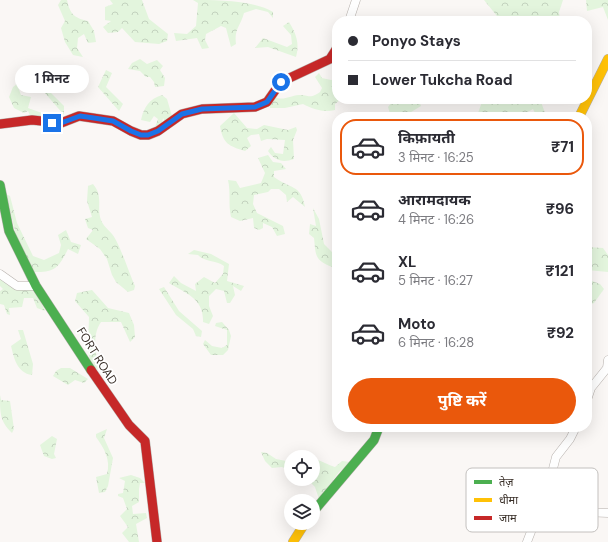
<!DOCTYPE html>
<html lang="hi">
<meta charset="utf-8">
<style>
body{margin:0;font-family:"DM Sans","Noto Sans Devanagari",sans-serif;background:#f7f7f7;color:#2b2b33;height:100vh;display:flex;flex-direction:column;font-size:15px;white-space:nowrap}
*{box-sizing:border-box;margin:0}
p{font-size:13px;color:#7c7c81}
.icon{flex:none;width:22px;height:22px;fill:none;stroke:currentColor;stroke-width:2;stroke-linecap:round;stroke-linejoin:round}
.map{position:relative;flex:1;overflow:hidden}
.panel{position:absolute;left:332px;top:112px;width:260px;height:320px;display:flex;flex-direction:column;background:#fff;border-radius:16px;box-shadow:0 4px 16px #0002}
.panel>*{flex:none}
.guide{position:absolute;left:332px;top:16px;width:260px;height:88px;border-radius:16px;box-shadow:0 4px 16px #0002;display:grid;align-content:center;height:88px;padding:0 16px;background:#fff}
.controls{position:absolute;left:284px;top:450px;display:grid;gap:8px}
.controls a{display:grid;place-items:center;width:36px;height:36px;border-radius:50%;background:#fff;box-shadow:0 4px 16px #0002;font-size:20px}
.end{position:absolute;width:18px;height:18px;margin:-9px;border:5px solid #1a73e8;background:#fff;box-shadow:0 0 0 2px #fff}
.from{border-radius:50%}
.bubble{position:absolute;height:28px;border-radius:14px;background:#fff;box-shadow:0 4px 16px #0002;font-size:13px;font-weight:700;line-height:28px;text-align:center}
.guide b{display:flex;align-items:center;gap:14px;height:38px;font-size:15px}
.guide b+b{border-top:1px solid #e1e1e2}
.guide i{width:10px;height:10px;background:#2b2b33}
ul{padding:7px 0 0;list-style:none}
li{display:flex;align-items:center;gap:12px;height:56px;margin:0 8px 6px;padding:0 8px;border:2px solid transparent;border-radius:16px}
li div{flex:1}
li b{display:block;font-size:15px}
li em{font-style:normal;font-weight:700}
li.active{border-color:#ea580c}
li>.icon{width:36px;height:36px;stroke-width:1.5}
.action{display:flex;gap:8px;margin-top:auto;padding:8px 16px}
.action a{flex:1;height:46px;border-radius:24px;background:#ea580c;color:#fff;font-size:16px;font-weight:700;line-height:46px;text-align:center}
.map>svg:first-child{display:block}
.forest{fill:url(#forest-crowns)}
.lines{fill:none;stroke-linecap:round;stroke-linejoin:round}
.street-casing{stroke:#b6b0ac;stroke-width:9}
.fast-casing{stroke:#b6b0ac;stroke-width:10}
.slow-casing{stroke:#b6b0ac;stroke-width:10}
.jam-casing{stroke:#b6b0ac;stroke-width:10}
.street{stroke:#fefefe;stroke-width:8}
.fast{stroke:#4caf50;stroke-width:9}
.slow{stroke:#ffc107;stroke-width:9}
.jam{stroke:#c62828;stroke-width:9}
.route{stroke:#1a73e8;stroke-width:5}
.labels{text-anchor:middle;stroke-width:3.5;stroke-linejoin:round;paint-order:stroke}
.street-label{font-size:12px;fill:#372d26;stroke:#fff}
.key{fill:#fff;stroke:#c3c0be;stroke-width:1}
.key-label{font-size:11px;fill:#372d26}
</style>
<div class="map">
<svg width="608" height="542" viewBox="0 0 608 542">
<defs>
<pattern id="forest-crowns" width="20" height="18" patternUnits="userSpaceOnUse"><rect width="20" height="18" fill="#e3f5dd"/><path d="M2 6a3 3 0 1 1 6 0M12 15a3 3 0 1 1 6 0" fill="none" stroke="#c3d2be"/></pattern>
</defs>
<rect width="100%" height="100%" fill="#faf7f5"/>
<g class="forest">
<path d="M61 0H67C70 14 74 18 88 21L94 31 96 42 88 43 84 34 78 38 77 48 83 57 73 55 65 42 61 28 65 21 58 5Z"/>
<path d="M110 0H142L149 19 168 34 167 41 159 44 135 42 122 28 118 32 108 33 103 27 111 21 105 20V7L113 4Z"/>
<path d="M193 0C216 0 254 0 273 12V18L268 12 256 9 244 13C240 27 234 29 236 44L231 47 226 28 221 26 206 34 205 40 209 48 202 49 197 38 176 41 174 33 187 34 196 26 198 3Z"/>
<path d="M484 0H563L559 12 560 21H501Z"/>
<path d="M586 0H608V20L603 7 587 11Z"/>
<path d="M289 22C296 33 300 44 296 57L268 47 255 48 263 38 287 47 292 44 291 35 283 26Z"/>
<path d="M140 59 147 64 157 60 163 66 160 70 165 78 164 86 155 87 154 82 150 77H146L140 71 128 69 132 63Z"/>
<path d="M106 70 112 73 106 87 123 104 119 111 98 87Z"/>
<path d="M42 72 45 87 64 106V115L38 85 36 74Z"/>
<path d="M319 73 322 78 331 80 337 79V99H341L335 104V110C324 113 313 109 303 104L285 108H270V103L274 97C284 101 289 96 299 95 309 94 309 100 320 92L322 88 315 77Z"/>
<path d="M17 84 21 95 31 97 28 108 42 113 43 116 31 118 28 111 24 113 14 108 9 97 13 87Z"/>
<path d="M162 95 167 99 172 116 166 123 163 118 162 123 155 127 158 119 154 116 150 122 141 120C144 107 149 99 162 95Z"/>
<path d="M410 99H427L429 101 425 103 419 101 421 106 403 117H391L388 107 392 102 398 104 409 102Z"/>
<path d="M483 99H540L545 113 550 117H537L533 109 519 117H482L478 113Z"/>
<path d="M234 113 247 128 257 129 264 125 288 130 296 127 297 130 293 140 294 159C283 163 275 161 268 151L271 147 275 153 283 154 285 140 267 139 261 141 259 134 251 135 247 138 251 146 245 151C229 146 223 144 220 126Z"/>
<path d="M268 155 273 162 281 163 286 169 274 171V177C290 189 301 184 305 207L293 197 287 202 286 195 279 189H271L268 192 254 195 253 204 257 213 283 226 285 234 277 236 272 227 263 223V228L259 230 254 228 253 218 240 221 231 217C228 204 231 193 228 180L236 181 240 188 261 183 265 173 258 158Z"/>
<path d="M93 184C104 197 96 207 101 220 104 227 108 229 112 234 120 244 129 273 135 286L134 290 128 292 116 282 112 275 107 259 100 249 86 239 93 230 88 228 85 219 92 217 87 201 88 186Z"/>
<path d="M6 194 10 196 17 223 33 256 44 260 59 253 61 245 58 235 66 230 71 242 81 245 78 254 68 249C59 267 55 273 34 272L16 235Z"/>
<path d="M313 208 319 219 324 244 337 257V262L332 267C314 260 316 255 314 238L309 234 310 224 316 226Z"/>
<path d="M587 247 603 248 608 255V272L587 270Z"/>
<path d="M194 250 211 254 229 264 227 281 244 286 241 291 233 286 235 295 230 303H227L224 291 216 289 209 296V306L213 316 209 324 203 322C204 299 187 294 169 283L174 276 181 283 196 291 195 284 204 277 215 283 223 274 224 266C216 260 204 262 198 255L188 254Z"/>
<path d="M0 277C24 286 35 285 45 311L37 308 33 298H24L22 307 9 308 10 315 7 314 4 305 0 304V291L3 289 0 286Z"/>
<path d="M587 279 600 284 604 289 594 303 587 306Z"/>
<path d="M164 287 179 311 202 331 201 337 196 336 193 329 176 315 159 289Z"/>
<path d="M92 290 108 308 129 313 134 325 135 337 130 342 121 322H101C91 336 97 354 98 370L90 363 88 347 89 317 75 301 77 293Z"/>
<path d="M222 322 229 330 231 336 228 350 223 355H211L203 344 205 340 212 346 222 348 227 345V330L215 326 216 323Z"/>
<path d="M18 330H23L33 364 32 375C17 373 14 358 11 346L21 339Z"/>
<path d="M61 368H70L88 379 84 383 75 380 68 385 53 376 56 371Z"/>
<path d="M0 395 1 400 10 401 14 429 12 433C0 421 0 414 0 395Z"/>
<path d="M107 429 104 438 113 458 108 486 105 492 99 493 96 477 107 474C111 460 104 448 96 437V434Z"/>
<path d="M52 436 57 439 54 454 56 458 52 459 44 456 40 445Z"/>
<path d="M261 452 267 453 276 459 291 462V471L282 467 272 468 265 461Z"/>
<path d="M313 459C322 460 327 465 335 467L342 461 350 462 339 472 319 499 315 487 307 479H313Z"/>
<path d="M131 475 140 478 145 483H140L139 489V502L132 506 133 514 146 513 147 518 136 524 139 542H129L122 533 128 527 120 516 127 509 123 498 118 496V494L123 493 125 481 119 478Z"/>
</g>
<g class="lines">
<defs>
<g id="street">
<path d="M349 21 356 0"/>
<path d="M0 274 17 286H36"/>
<path d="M587 400 591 388 607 368 608 360"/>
<path d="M542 504 568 506 583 512 608 513"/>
<path d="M527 542 548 488 556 457 570 439 576 427"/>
</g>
<g id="fast">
<path d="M0 185 9 231 36 286 91 370"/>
<path d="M313 512 374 440 379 427"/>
</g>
<g id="slow">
<path d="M579 117 608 59"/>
<path d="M293 542 305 523"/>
</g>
<g id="jam">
<path d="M0 124 32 120 61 123 79 116 113 121 131 131 141 135H148L158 131 182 114 202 109 255 107 267 102 281 82 330 59 337 48"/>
<path d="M91 370 129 425 145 441 157 542"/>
</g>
</defs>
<use href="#street" class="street-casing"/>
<use href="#fast" class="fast-casing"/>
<use href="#slow" class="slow-casing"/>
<use href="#jam" class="jam-casing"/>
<use href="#street" class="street"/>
<use href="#fast" class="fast"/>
<use href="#slow" class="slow"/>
<use href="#jam" class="jam"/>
</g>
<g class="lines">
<path class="route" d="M52 123H61L80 116 94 118 113 121 131 131 141 135H148L158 131 182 114 202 109 255 107 267 102 281 82"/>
</g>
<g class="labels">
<g class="street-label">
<text transform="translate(97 356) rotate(58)" y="4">FORT ROAD</text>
</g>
</g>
<rect x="466" y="468" width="132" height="64" rx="6" class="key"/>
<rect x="474" y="480" width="18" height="4" fill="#4caf50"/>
<rect x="474" y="498" width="18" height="4" fill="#ffc107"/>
<rect x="474" y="516" width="18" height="4" fill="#c62828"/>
<g class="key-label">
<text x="499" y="486">तेज़</text>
<text x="499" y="504">धीमा</text>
<text x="499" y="522">जाम</text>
</g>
</svg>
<div class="controls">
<a><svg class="icon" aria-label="locate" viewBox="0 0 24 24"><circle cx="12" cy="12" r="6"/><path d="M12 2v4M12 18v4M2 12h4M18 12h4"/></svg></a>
<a><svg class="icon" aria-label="layers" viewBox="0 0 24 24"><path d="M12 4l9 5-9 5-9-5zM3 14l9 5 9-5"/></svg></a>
</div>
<i class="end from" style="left:281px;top:82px"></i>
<i class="end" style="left:52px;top:123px"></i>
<div class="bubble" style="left:15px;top:65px;width:74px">1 मिनट</div>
<div class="guide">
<b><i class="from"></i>Ponyo Stays</b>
<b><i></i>Lower Tukcha Road</b>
</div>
<section class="panel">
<ul>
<li class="active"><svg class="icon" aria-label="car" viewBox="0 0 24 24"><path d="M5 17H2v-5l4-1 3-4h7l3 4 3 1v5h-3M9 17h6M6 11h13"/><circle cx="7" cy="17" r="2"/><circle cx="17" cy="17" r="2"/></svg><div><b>किफ़ायती</b><p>3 मिनट · 16:25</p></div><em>₹71</em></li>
<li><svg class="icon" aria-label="car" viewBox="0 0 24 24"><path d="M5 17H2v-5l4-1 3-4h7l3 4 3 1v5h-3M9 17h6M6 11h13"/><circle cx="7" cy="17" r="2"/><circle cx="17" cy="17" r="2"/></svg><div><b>आरामदायक</b><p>4 मिनट · 16:26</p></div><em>₹96</em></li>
<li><svg class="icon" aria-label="car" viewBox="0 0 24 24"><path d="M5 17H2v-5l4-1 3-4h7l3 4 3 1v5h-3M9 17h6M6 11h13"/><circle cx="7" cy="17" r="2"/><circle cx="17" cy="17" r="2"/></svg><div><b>XL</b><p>5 मिनट · 16:27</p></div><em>₹121</em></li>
<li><svg class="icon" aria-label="car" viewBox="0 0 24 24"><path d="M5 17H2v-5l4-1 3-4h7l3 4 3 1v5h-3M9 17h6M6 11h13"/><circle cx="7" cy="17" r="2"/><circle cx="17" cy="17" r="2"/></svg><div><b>Moto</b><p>6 मिनट · 16:28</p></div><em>₹92</em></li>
</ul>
<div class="action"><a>पुष्टि करें</a></div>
</section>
</div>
